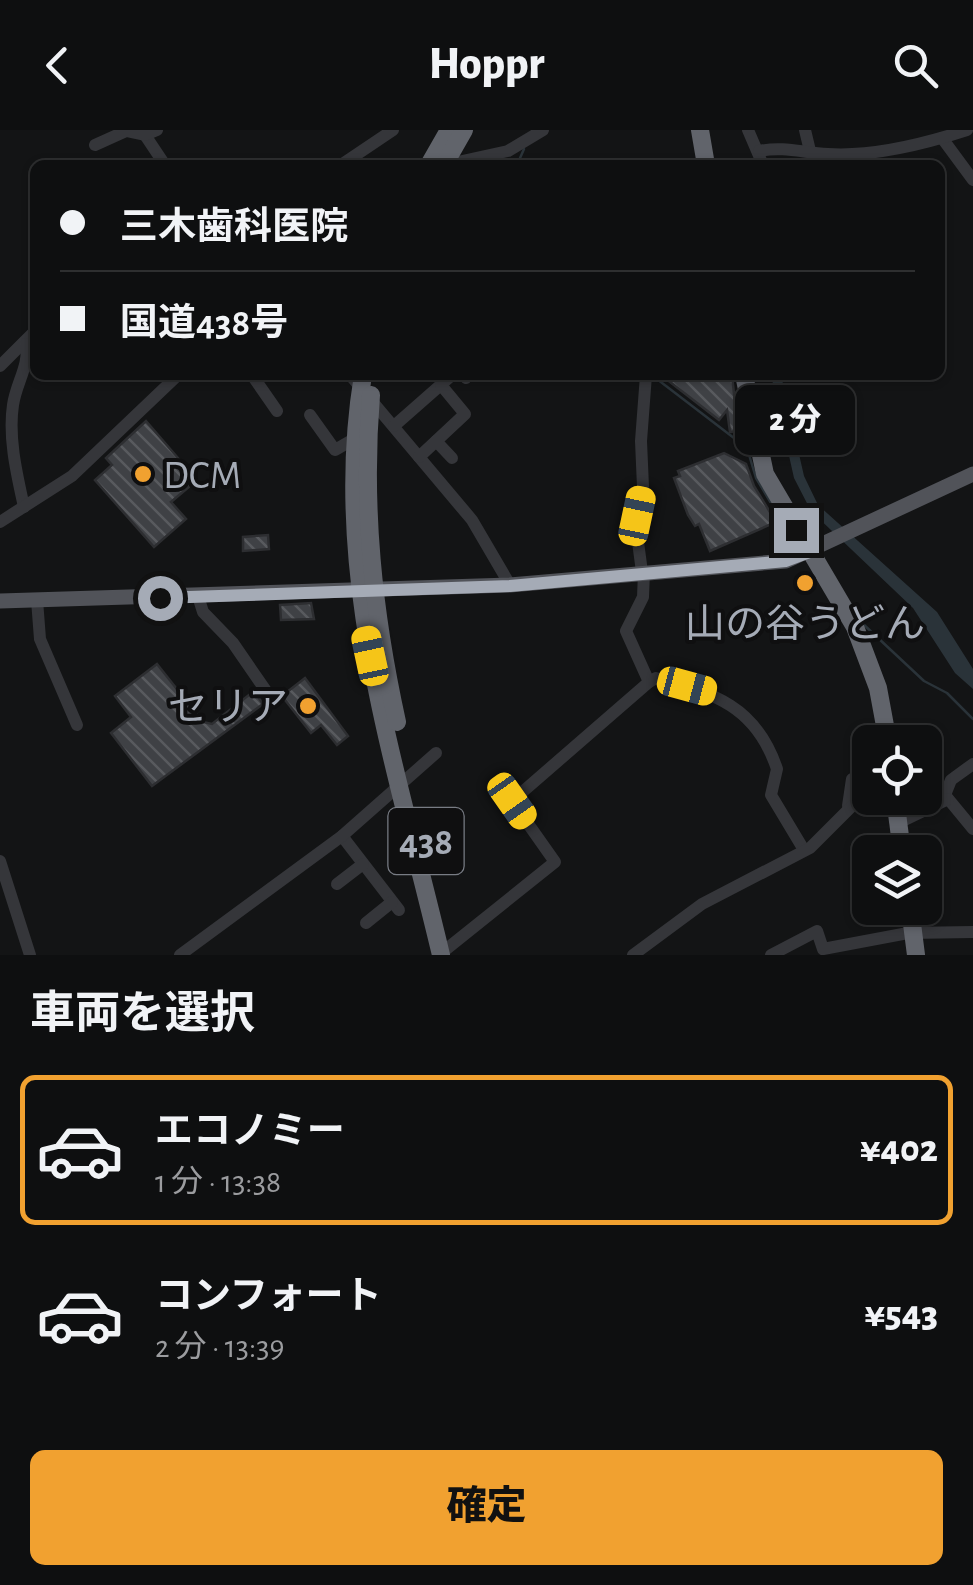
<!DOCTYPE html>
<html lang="ja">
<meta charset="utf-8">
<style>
body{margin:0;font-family:"Alegreya Sans","Noto Sans JP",sans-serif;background:#1c1d1e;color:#f1f3f6;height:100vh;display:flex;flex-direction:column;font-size:38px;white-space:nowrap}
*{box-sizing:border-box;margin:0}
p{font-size:32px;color:#9b9c9f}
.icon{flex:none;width:55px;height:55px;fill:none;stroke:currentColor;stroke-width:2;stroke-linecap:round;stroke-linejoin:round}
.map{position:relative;height:825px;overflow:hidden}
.panel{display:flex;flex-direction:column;background:#0e0f10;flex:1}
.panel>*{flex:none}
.top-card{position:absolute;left:30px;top:30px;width:915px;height:220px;border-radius:15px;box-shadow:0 2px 8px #0004,0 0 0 2px #2e2f30;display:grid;align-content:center;height:220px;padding:0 30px;background:#0e0f10}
.tools{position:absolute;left:852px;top:595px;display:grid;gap:20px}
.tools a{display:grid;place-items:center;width:90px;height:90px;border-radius:15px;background:#0e0f10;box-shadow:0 2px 8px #0004,0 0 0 2px #2e2f30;font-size:50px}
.end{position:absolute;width:45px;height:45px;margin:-22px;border:12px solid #a5abb6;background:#111;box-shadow:0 0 0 5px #111}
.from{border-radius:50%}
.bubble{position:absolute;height:70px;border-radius:15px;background:#0e0f10;box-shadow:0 2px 8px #0004,0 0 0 2px #2e2f30;font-size:32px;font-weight:800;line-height:70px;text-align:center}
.car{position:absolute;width:30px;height:60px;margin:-30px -15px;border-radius:12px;box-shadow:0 0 8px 2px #0007;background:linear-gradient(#f5c518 24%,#345 0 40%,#f5c518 0 76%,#345 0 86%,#f5c518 0)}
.top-card b{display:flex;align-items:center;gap:35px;height:95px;font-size:38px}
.top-card b+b{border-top:2px solid #2e2f30}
.top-card i{width:25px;height:25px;background:#f1f3f6}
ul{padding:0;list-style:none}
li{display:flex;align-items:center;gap:30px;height:150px;margin:0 20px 15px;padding:0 10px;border:5px solid transparent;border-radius:15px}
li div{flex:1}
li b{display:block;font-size:38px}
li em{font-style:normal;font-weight:800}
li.active{border-color:#f1a130}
li>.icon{width:90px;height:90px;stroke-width:1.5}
h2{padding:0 30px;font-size:45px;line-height:120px}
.button{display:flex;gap:20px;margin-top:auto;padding:20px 30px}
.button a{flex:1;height:115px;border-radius:15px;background:#f1a130;color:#111;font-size:40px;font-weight:800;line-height:115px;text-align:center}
header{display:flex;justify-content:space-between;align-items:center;height:130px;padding:0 30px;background:#0e0f10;font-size:45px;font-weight:800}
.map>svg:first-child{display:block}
.water{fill:#2a3339}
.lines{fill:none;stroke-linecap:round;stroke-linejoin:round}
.stream{stroke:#2a3339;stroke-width:2.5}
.building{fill:url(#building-back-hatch);stroke:#2d2e31;stroke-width:2.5}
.minor{stroke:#35363a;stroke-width:12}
.major{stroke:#515359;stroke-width:15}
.highway{stroke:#61646b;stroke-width:18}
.route{stroke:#a5abb6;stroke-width:12}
.poi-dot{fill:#f1a130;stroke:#0f0f10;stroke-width:4}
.labels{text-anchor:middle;stroke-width:8;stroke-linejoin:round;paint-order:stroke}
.shield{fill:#0f0f10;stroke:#787c84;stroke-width:2.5}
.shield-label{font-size:38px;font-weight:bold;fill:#a5abb6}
.poi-label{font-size:40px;fill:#a5abb6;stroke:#0f0f10;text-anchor:start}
</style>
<header><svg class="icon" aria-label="back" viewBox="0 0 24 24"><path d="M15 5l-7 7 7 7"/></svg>Hoppr<svg class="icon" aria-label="search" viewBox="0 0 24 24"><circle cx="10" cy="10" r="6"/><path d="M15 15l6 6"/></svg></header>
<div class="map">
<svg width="973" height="825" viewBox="0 0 973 825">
<defs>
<pattern id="building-back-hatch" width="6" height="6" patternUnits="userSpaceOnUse" patternTransform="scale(2.5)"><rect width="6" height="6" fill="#3f4145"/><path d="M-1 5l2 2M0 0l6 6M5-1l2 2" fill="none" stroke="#585a5e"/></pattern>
</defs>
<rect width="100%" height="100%" fill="#131415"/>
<path class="water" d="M771 245H781L804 346 818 375 937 482 973 539V559L955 543 913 478 811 381 794 348Z"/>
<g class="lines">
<g class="stream">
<path d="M517 35 524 19"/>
<path d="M653 246 747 318 756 348 787 400"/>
<path d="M862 493 924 551 947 563 973 589"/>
</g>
</g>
<g class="building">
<path d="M661 245H732L738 301 730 302 727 280 719 290Z"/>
<path d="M146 291 197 350 171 372 186 389 154 417 95 350 112 335 106 328Z"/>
<path d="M724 323 746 334 754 356 776 392 710 421 699 394 695 396 688 385 674 348 680 346 678 341Z"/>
<path d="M268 405 269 419 243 421V407Z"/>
<path d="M311 473 314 489 281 490 280 475Z"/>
<path d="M157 534 203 592 212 594 254 561 263 574 152 656 111 603 131 587 115 566Z"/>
<path d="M305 548 348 606 337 615 321 595 311 603 282 566Z"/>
</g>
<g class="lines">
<g class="minor">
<path d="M748 0 763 35"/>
<path d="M805 0 810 21"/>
<path d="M145 5 165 35"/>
<path d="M942 8 973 50"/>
<path d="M95 15 126 1 145 5 157 0"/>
<path d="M759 21C785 16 803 23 828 24 874 27 924 14 967 0"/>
<path d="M341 35 393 0"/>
<path d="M444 35 508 21 543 0"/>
<path d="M0 236 35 201"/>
<path d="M252 245 277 281"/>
<path d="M350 245 472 390 510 455"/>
<path d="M464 245 466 248"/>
<path d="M310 285 335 320 354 309"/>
<path d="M394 296 452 245"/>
<path d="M436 311 452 328"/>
<path d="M419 327 465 284 441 255"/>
<path d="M24 377C17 345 8 308 13 275 16 253 30 235 26 214"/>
<path d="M0 392 72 346 178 245"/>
<path d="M642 442 636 397 643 357 641 311 646 245"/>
<path d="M198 466 203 482 233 513 273 571"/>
<path d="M37 470 40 509 77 595"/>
<path d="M649 552 656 548C714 563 756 576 777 639L771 665 804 720"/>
<path d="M973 634 951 650 945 665 973 699"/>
<path d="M848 676 852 649"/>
<path d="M898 693 948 669"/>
<path d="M342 706 399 780"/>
<path d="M0 731 30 825"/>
<path d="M337 754 363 734"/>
<path d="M366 793 392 772"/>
<path d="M180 825 342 706 436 623"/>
<path d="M439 825 555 732 512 671 649 552 626 501 643 467 644 442"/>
<path d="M633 825 702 774 810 718 870 658"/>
<path d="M771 825 817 801 823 819 908 803 973 802"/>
</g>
<path class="major" d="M0 471 510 455 786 431 973 344"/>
<g class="highway">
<path d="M700 0 706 35"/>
<path d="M429 35 449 0"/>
<path d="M444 35 464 0"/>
<path d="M363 245C330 443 396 634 441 825"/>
<path d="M744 245 765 344 855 497 878 558 888 612"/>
<path d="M371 265C362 377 373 483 397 592"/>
<path d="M895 668 902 722"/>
<path d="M910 778 916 825"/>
</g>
</g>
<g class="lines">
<path class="route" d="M160 468 510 456 786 431 810 422 796 400"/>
</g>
<g class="poi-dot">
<circle cx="143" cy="344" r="10"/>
<circle cx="805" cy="453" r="10"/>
<circle cx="308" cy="576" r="10"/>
</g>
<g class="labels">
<rect class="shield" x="388.5" y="678" width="75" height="66" rx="8"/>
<g class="shield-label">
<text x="426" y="724">438</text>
</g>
<g class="poi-label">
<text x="163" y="358">DCM</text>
<text x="805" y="507" text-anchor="middle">山の谷うどん</text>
<text x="288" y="590" text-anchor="end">セリア</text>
</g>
</g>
</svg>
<div class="tools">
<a><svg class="icon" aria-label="locate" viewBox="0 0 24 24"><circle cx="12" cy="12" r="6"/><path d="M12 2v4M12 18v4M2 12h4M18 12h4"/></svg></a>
<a><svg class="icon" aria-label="layers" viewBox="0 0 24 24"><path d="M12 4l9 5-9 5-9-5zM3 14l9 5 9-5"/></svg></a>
</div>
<i class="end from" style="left:160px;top:468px"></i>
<i class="end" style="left:796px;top:400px"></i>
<div class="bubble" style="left:735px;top:255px;width:120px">2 分</div>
<i class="car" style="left:637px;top:386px;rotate:12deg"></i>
<i class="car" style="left:370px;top:526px;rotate:348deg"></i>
<i class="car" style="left:687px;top:556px;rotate:105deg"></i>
<i class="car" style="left:512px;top:671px;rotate:145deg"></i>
<div class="top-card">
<b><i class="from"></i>三木歯科医院</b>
<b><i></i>国道438号</b>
</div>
</div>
<section class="panel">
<h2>車両を選択</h2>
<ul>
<li class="active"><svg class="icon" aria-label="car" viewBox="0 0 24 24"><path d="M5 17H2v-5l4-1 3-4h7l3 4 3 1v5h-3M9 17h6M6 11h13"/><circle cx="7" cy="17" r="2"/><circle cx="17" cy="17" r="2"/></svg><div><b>エコノミー</b><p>1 分 · 13:38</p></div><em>¥402</em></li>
<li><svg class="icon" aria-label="car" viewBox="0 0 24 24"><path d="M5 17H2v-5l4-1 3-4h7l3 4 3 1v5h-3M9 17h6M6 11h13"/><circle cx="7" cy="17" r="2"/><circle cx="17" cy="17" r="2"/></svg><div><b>コンフォート</b><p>2 分 · 13:39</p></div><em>¥543</em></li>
</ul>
<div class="button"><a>確定</a></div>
</section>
